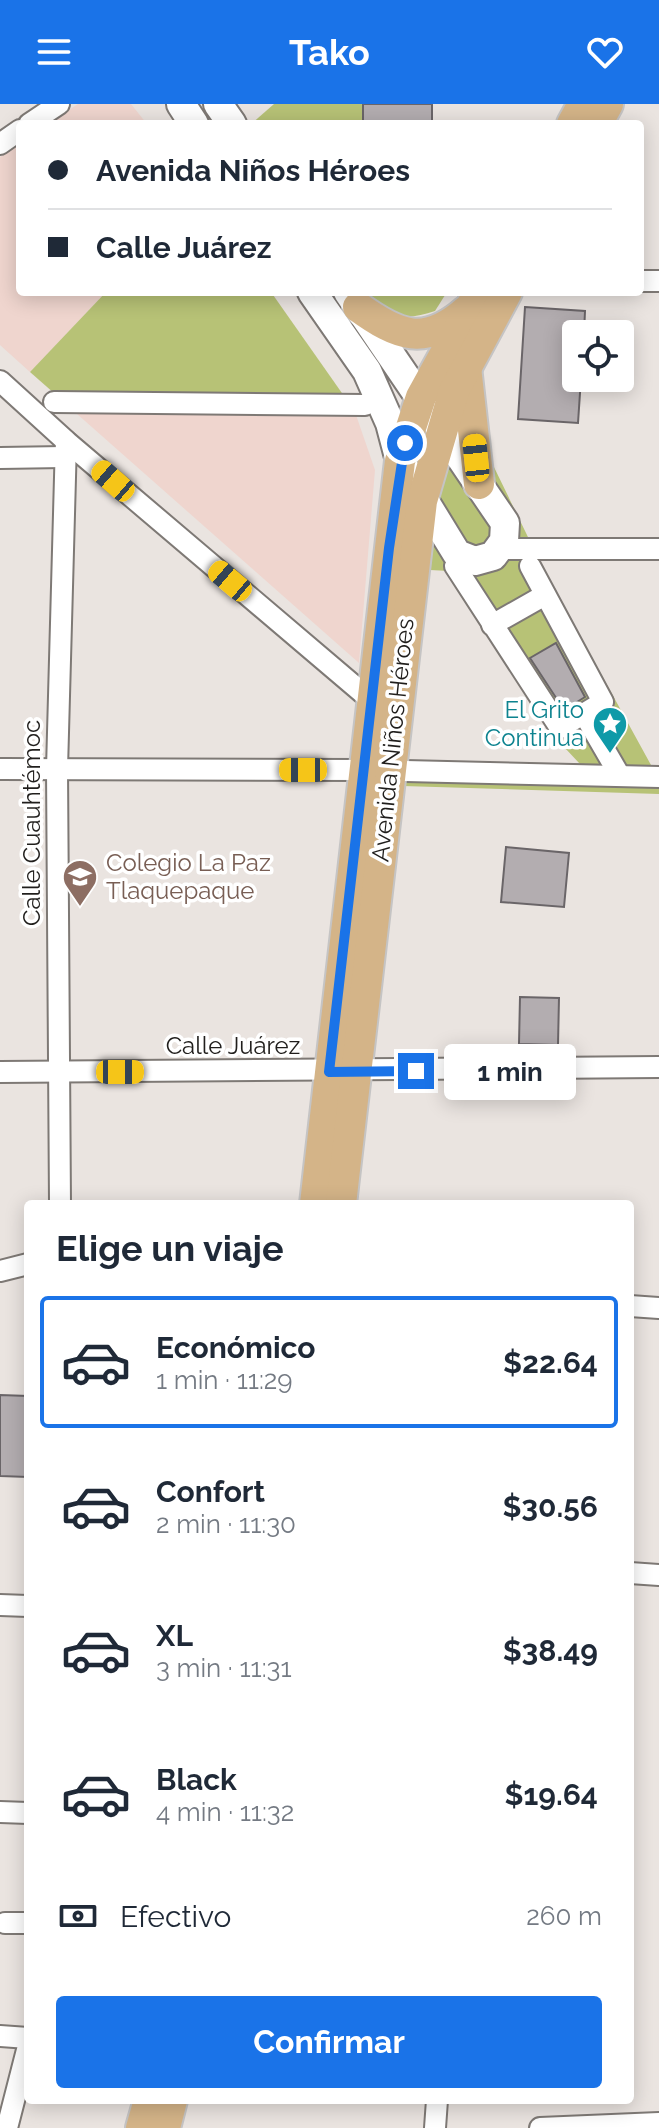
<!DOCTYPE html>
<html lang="es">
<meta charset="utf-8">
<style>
body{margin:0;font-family:Raleway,sans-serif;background:#f6f6f7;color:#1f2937;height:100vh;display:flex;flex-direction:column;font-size:30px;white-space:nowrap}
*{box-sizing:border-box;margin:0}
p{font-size:26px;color:#747a83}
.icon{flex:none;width:44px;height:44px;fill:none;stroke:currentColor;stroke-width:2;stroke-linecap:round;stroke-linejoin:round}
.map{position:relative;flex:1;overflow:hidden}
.panel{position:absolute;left:24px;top:1096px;width:610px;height:904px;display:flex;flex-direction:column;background:#fff;border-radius:8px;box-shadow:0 4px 20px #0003}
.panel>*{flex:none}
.guide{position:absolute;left:16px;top:16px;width:628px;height:176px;border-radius:8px;box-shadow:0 4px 20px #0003;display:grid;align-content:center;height:176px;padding:0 32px;background:#fff}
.tools{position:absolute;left:562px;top:216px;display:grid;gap:16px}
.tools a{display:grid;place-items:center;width:72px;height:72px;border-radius:8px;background:#fff;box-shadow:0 4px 20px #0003;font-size:40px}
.end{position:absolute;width:36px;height:36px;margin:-18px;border:10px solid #1a73e8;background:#fff;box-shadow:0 0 0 4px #fff}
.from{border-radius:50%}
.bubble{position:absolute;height:56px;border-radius:8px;background:#fff;box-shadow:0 4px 20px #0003;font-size:26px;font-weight:700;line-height:56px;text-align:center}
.car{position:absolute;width:24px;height:48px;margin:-24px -12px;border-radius:10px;box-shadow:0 0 6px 2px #0007;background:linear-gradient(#f5c518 24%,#345 0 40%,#f5c518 0 76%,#345 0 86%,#f5c518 0)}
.guide b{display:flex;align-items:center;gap:28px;height:76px;font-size:30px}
.guide b+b{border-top:2px solid #e0e1e3}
.guide i{width:20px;height:20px;background:#1f2937}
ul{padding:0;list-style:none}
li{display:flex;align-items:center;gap:24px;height:132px;margin:0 16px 12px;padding:0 16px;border:4px solid transparent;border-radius:8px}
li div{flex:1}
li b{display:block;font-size:30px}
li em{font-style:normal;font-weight:700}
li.active{border-color:#1a73e8}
li>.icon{width:72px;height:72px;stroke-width:1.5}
h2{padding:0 32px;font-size:36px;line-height:96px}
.pay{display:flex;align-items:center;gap:20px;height:88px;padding:0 32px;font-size:30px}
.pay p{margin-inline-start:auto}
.primary-button{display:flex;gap:16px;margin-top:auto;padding:16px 32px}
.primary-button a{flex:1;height:92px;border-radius:8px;background:#1a73e8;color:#fff;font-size:32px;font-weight:700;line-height:92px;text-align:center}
header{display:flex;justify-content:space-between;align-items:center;height:104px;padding:0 32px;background:#1a73e8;color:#fff;font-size:36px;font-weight:700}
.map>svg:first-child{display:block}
.education{fill:#efd5ce}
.green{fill:#b7c276}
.building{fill:#b3adb0;stroke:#6a6568;stroke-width:2}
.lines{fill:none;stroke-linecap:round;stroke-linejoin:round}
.street-casing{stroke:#7e7975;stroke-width:24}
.secondary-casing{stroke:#7e7975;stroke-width:32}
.primary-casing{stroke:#c5c4c4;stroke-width:34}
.street{stroke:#fff;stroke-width:20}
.secondary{stroke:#fff;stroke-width:28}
.primary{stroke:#d4b488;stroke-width:30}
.route{stroke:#1a73e8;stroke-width:10}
.labels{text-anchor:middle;stroke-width:7;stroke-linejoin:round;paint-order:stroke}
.culture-label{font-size:24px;fill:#0d838f;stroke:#fff;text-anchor:end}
.street-label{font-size:24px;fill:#201e1c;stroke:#fff}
.education-label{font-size:24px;fill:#785e54;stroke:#fff;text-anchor:start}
</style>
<header><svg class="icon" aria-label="menu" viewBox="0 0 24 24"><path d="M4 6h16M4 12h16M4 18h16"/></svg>Tako<svg class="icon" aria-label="heart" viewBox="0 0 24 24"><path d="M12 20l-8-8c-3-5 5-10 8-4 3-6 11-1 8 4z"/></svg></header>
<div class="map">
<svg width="659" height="2024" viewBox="0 0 659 2024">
<rect width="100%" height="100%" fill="#eae4e0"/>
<g class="education">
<path d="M78 0H131L147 20H48Z"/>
<path d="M20 39V188H106L30 268 0 241V53Z"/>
<path d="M68 302 355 308 375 366 359 559Z"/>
</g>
<g class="green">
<path d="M274 0H363V20H251Z"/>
<path d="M106 188H271L344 292 55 290 30 268Z"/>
<path d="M367 188H447L435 207C407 217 382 215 367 188Z"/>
<path d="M491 357 544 466 651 661 659 662V690L403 682 407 656 580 660 549 627 449 467 430 466 435 385 445 360Z"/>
</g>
<g class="building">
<rect x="363" y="0" width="69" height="20"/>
<path d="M525 203 585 207 584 230H576V274H581L578 319 518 315Z"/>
<path d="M556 539 585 593 564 606 530 554Z"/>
<path d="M506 743 569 749 564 803 501 798Z"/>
<path d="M520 893 559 894 558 941 519 940Z"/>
<path d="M0 1291 28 1292V1373L0 1372Z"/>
</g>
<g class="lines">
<defs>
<g id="street">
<path d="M29 20 59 0"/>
<path d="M0 40 20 26"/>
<path d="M640 177H659"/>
<path d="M0 277 66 337 372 597"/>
<path d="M54 298 365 301"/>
<path d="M0 354 64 353"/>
<path d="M500 445H659"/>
<path d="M455 462 560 624 603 598 530 462"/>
<path d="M492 521 545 491"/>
<path d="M584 610 620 672"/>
<path d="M0 665 364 666 659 673"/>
<path d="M0 968 659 963"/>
<path d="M60 1100 57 665 66 337"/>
<path d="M0 1167 28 1160"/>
<path d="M630 1202 659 1204"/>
<path d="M630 1469 659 1471"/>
<path d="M0 1501 28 1502"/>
<path d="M0 1708 28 1709"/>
<path d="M5 1819H28"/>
<path d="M0 1932 28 1934"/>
<path d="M7 2024 28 1942"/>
<path d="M435 2024 437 1996"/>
<path d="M540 2024 659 2019"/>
</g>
<g id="secondary">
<path d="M181 0 194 20"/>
<path d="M218 0 232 20"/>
<path d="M312 188 367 267 390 319 400 357 457 450 475 457 493 452 504 437 505 419 348 188"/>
</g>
<g id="primary">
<path d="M572 20 583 0"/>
<path d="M597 20 608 0"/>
<path d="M358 203C398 232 425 243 466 207"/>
<path d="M466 263 479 380"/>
<path d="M315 1100 400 357 421 293 479 188"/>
<path d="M341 1100 422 397 454 287 507 188"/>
<path d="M141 2024 149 1996"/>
<path d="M165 2024 172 1996"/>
</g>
</defs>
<use href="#street" class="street-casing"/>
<use href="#secondary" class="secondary-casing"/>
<use href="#primary" class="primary-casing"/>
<use href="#street" class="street"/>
<use href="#secondary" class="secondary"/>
<use href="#primary" class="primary"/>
</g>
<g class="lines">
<path class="route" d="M405 339 389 444 329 968 416 967"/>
</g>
<defs>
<symbol id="sight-pin" viewBox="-11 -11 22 30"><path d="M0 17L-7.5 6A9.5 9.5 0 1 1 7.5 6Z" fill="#0f9aa8" stroke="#fff"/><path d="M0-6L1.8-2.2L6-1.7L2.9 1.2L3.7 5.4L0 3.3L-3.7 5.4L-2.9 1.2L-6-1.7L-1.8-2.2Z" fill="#fff"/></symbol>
<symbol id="school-pin" viewBox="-11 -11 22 30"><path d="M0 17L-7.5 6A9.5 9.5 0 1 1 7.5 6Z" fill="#8d6e63" stroke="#fff"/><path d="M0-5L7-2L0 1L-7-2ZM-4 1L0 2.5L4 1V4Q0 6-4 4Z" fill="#fff"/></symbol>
</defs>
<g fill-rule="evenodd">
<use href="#sight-pin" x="590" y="600" width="40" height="54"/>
<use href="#school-pin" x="60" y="753" width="40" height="54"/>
</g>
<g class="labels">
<g class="culture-label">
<text x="584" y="614">El Grito<tspan x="584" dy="28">Continua</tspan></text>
</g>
<g class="street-label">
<text transform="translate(393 636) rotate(-84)" y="8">Avenida Niños Héroes</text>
<text transform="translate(32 719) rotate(-90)" y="8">Calle Cuauhtémoc</text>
<text x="233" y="950">Calle Juárez</text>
</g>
<g class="education-label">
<text x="106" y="767">Colegio La Paz<tspan x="106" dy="28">Tlaquepaque</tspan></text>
</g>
</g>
</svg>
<div class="tools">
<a><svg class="icon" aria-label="locate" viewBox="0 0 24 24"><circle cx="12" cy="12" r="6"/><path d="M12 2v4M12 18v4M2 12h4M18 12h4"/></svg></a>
</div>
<i class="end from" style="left:405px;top:339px"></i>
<i class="end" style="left:416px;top:967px"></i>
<div class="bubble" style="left:444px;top:940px;width:132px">1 min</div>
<i class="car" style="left:476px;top:354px;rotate:354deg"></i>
<i class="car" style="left:113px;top:377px;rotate:311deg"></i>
<i class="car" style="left:230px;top:477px;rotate:310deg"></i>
<i class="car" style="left:303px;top:666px;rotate:270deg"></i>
<i class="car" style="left:120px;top:968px;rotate:90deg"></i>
<div class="guide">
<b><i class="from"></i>Avenida Niños Héroes</b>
<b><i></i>Calle Juárez</b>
</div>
<section class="panel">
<h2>Elige un viaje</h2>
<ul>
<li class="active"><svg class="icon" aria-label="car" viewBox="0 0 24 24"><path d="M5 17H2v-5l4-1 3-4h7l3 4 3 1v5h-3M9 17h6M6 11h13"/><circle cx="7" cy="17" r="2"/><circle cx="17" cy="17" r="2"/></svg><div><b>Económico</b><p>1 min · 11:29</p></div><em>$22.64</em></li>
<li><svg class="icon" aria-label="car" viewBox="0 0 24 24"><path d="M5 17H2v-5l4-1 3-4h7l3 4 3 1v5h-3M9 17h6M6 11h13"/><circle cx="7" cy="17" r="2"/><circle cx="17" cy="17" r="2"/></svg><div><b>Confort</b><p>2 min · 11:30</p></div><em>$30.56</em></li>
<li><svg class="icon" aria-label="car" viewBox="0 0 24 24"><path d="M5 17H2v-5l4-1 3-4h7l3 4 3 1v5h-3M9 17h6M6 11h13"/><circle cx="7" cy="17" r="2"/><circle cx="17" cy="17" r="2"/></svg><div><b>XL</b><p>3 min · 11:31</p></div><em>$38.49</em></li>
<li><svg class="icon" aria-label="car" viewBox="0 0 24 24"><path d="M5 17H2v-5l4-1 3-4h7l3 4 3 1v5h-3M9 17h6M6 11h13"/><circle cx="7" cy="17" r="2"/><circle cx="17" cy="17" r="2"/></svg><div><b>Black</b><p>4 min · 11:32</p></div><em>$19.64</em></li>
</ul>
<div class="pay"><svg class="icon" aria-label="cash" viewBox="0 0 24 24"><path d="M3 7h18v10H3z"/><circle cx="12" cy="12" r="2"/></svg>Efectivo<p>260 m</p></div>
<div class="primary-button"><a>Confirmar</a></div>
</section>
</div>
